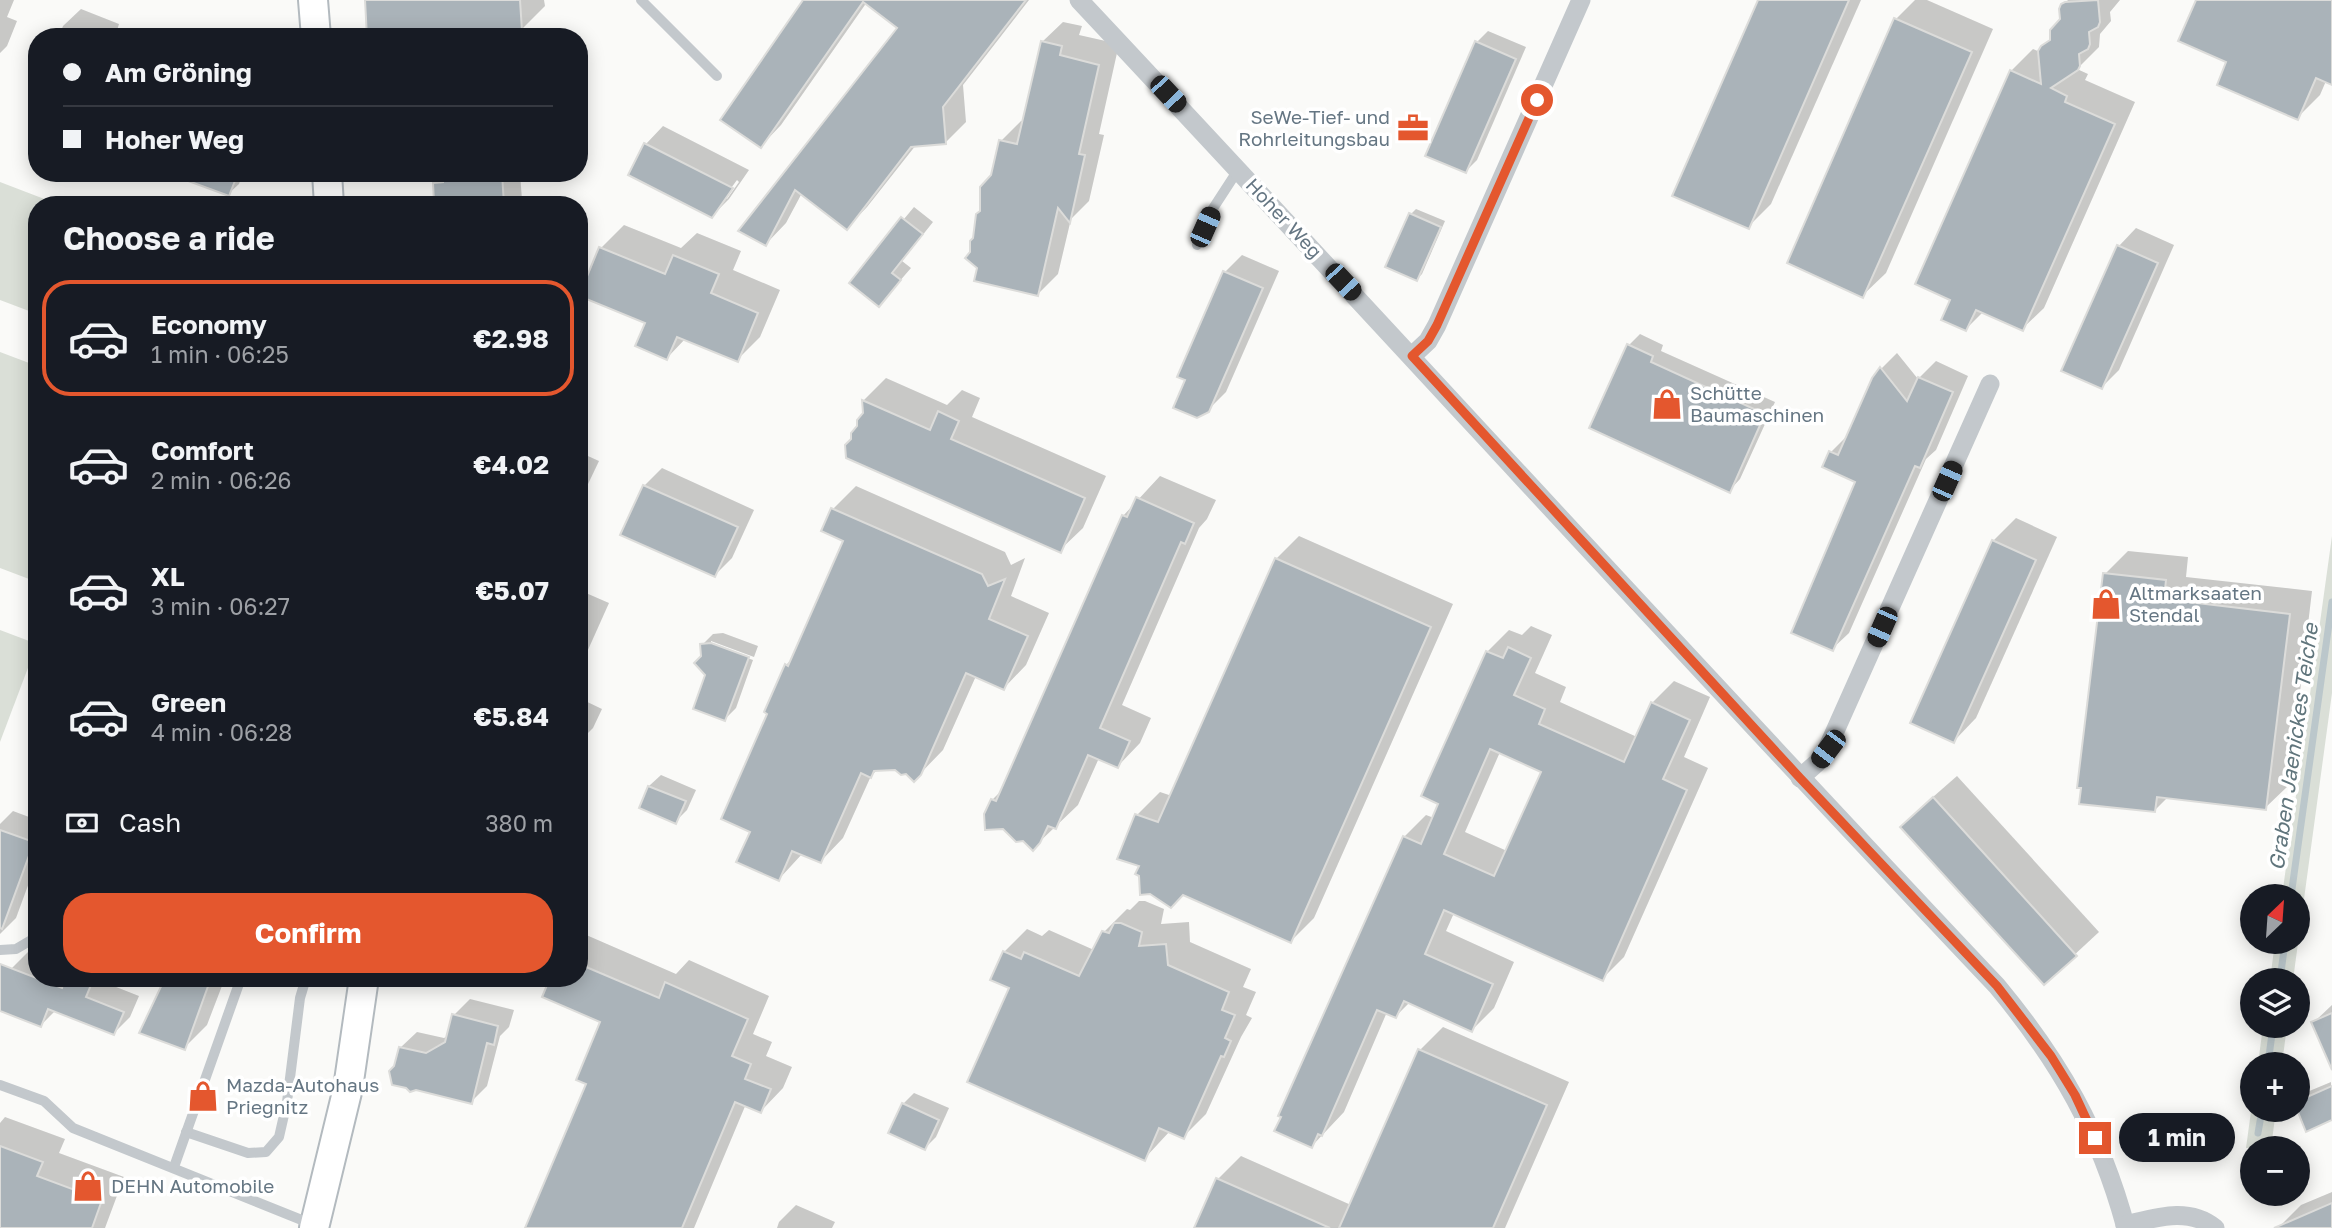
<!DOCTYPE html>
<meta charset="utf-8">
<style>
body{margin:0;font-family:"Golos Text",sans-serif;background:#242831;color:#f1f3f6;height:100vh;display:flex;flex-direction:column;font-size:26px;white-space:nowrap}
*{box-sizing:border-box;margin:0}
p{font-size:23px;color:#9ea1a6}
.icon{flex:none;width:38px;height:38px;fill:none;stroke:currentColor;stroke-width:2;stroke-linecap:round;stroke-linejoin:round}
.map{position:relative;flex:1;overflow:hidden}
.sheet{position:absolute;left:28px;top:196px;width:560px;height:791px;display:flex;flex-direction:column;background:#171b24;border-radius:28px;box-shadow:0 4px 18px #0003}
.sheet>*{flex:none}
.top-card{position:absolute;left:28px;top:28px;width:560px;height:154px;border-radius:28px;box-shadow:0 4px 18px #0003;display:grid;align-content:center;height:154px;padding:0 35px;background:#171b24}
.needle{width:46px;rotate:25deg}
.tools{position:absolute;left:2240px;top:884px;display:grid;gap:14px}
.tools a{display:grid;place-items:center;width:70px;height:70px;border-radius:50%;background:#171b24;box-shadow:0 4px 18px #0003;font-size:35px}
.end{position:absolute;width:32px;height:32px;margin:-16px;border:9px solid #e4572e;background:#fff;box-shadow:0 0 0 4px #fff}
.from{border-radius:50%}
.bubble{position:absolute;height:49px;border-radius:24px;background:#171b24;box-shadow:0 4px 18px #0003;font-size:23px;font-weight:700;line-height:49px;text-align:center}
.car{position:absolute;width:21px;height:42px;margin:-21px -10px;border-radius:9px;box-shadow:0 0 5px 2px #0007;background:linear-gradient(#222 24%,#8ab4d8 0 40%,#222 0 76%,#8ab4d8 0 86%,#222 0)}
.top-card b{display:flex;align-items:center;gap:24px;height:66px;font-size:26px}
.top-card b+b{border-top:2px solid #363941}
.top-card i{width:18px;height:18px;background:#f1f3f6}
ul{padding:0;list-style:none}
li{display:flex;align-items:center;gap:21px;height:116px;margin:0 14px 10px;padding:0 21px;border:4px solid transparent;border-radius:28px}
li div{flex:1}
li b{display:block;font-size:26px}
li em{font-style:normal;font-weight:700}
li.selected{border-color:#e4572e}
li>.icon{width:63px;height:63px;stroke-width:1.5}
h2{padding:0 35px;font-size:32px;line-height:84px}
.pay{display:flex;align-items:center;gap:18px;height:77px;padding:0 35px;font-size:26px}
.pay p{margin-inline-start:auto}
.action{display:flex;gap:14px;margin-top:auto;padding:14px 35px}
.action a{flex:1;height:80px;border-radius:28px;background:#e4572e;color:#fff;font-size:28px;font-weight:700;line-height:80px;text-align:center}
.map>svg:first-child{display:block}
.green{fill:#dadfd7}
.shadow{fill:#0003;fill-rule:evenodd}
.lines{fill:none;stroke-linecap:round;stroke-linejoin:round}
.stream{stroke:#bbc7cb;stroke-width:7}
.building{fill:#aab3b9;stroke:#dcdcda;stroke-width:2;fill-rule:evenodd}
.secondary-casing{stroke:#b3babf;stroke-width:32}
.service{stroke:#c3c8cc;stroke-width:10}
.minor{stroke:#c3c8cc;stroke-width:19}
.secondary{stroke:#fff;stroke-width:28}
.route{stroke:#e4572e;stroke-width:9}
.labels{text-anchor:middle;stroke-width:7;stroke-linejoin:round;paint-order:stroke}
.poi-label{font-size:19px;fill:#657683;stroke:#fff;text-anchor:start}
.street-label{font-size:19px;fill:#657683;stroke:#fff}
.water-label{font-size:21px;font-style:italic;fill:#60757c;stroke:#fff}
</style>
<div class="map">
<svg width="2332" height="1228" viewBox="0 0 2332 1228">
<rect width="100%" height="100%" fill="#fafaf8"/>
<g class="green">
<path d="M0 182 60 205H37V314L0 300Z"/>
<path d="M0 352 37 366V582L0 568Z"/>
<path d="M2332 536V693L2293 980H2270L2275 942H2298V896H2282Z"/>
<path d="M0 630 37 644 0 742Z"/>
<path d="M2263 1026H2287L2282 1064H2258Z"/>
<path d="M2252 1104V1110H2276L2271 1148H2246Z"/>
</g>
<g class="shadow">
<path d="M0 0H14L7 17 17 21 7 46 0 53Z"/>
<path d="M367 0H544L545 6 522 29Z"/>
<path d="M805 0H1029L963 85 966 122 946 142 916 145 867 207 847 228 802 193 786 223 766 244 741 231 899 28 867 2 781 125 761 146Z"/>
<path d="M1760 0H1861L1771 204 1748 227Z"/>
<path d="M1915 0H1927L1993 29 1886 273 1863 295 1896 19Z"/>
<path d="M2068 0H2120L2110 12 2111 21 2100 34 2099 47 2077 69 2088 74 2085 80 2135 102 2044 308 2022 329 1983 312 1966 329 1952 299 2011 71 2033 49 2040 52 2052 37 2062 20 2063 6Z"/>
<path d="M2198 0H2332V80L2326 81 2320 95 2297 118 2229 61Z"/>
<path d="M81 9 119 24 115 37H59L63 26Z"/>
<path d="M1063 22 1082 26 1079 35 1119 44 1099 134 1104 135 1089 201 1071 219 1058 274 1038 294 979 268 972 253 1001 141 1021 121H1024L1042 42Z"/>
<path d="M1488 31 1526 47 1477 160 1466 171 1477 42Z"/>
<path d="M663 126 749 170 729 199 712 216 630 174 646 144ZM737 180 739 182 727 199H723Z"/>
<path d="M203 173H243L239 184 228 194Z"/>
<path d="M444 173H520L522 200 517 205H447L435 183Z"/>
<path d="M914 207 933 222 902 261 911 268 879 305 851 283Z"/>
<path d="M1416 209 1445 221 1422 274 1417 279 1411 214Z"/>
<path d="M624 225 681 248 697 233 741 251 733 270 780 290 760 337 737 360 686 338 667 358 647 322 581 295 601 248Z"/>
<path d="M2136 228 2174 245 2119 370 2102 387 2064 370 2119 246Z"/>
<path d="M1242 255 1279 271 1226 392 1208 410 1225 272Z"/>
<path d="M1640 334 1663 345 1661 351 1775 402 1740 479 1729 491 1629 345Z"/>
<path d="M1897 353 1918 379 1936 361 1968 376 1936 450 1926 459 1849 633 1832 649 1858 481 1831 452 1847 436 1881 369Z"/>
<path d="M886 378 947 405 962 390 980 398 972 417 1106 476 1083 528 1060 550 853 439 865 414 864 400Z"/>
<path d="M579 452 599 461 579 503Z"/>
<path d="M662 468 754 510 732 558 715 575 644 486Z"/>
<path d="M1160 476 1216 500 1207 519 1199 528 1122 705 1151 718 1140 743 1118 766 1099 758 1078 805 1033 848 992 800 1003 789 1123 516Z"/>
<path d="M856 486 1005 552 1011 565 1025 558 1011 596 1049 613 1026 665 1004 688 976 676 943 750 914 780 906 773 895 768 878 769 871 776 843 838 821 861 803 853 779 879 752 831 770 713 786 665 794 657 846 540 833 509Z"/>
<path d="M2016 518 2057 537 1976 718 1954 741 1993 541Z"/>
<path d="M1299 536 1453 604 1314 918 1291 941 1141 865 1137 815 1160 792 1172 796 1276 559Z"/>
<path d="M2128 551 2188 557 2186 577 2312 591 2289 785 2265 808 2168 797 2154 811 2105 574Z"/>
<path d="M579 590 609 603 579 670Z"/>
<path d="M1531 626 1552 635 1535 673 1566 687 1560 702 1637 737 1652 703 1674 681 1710 697 1684 757 1708 768 1624 957 1602 979 1454 913 1446 931 1514 962 1494 1008 1472 1030 1410 1002 1396 1016 1387 1012 1344 1112 1312 1146 1404 837 1426 815 1434 818 1487 652 1509 630 1522 635ZM1500 752 1543 771 1507 851 1465 832Z"/>
<path d="M723 633 758 646 754 657 711 641V645L753 660 736 708 725 719 707 674 702 645 713 634Z"/>
<path d="M579 698 602 709 593 728 579 742Z"/>
<path d="M661 775 696 790 687 810 676 821 641 807 649 786Z"/>
<path d="M1957 776 2099 932 2044 983 1925 804Z"/>
<path d="M13 811 37 820V861L16 918 0 934V824Z"/>
<path d="M1139 901H1145L1164 909 1161 924 1189 922 1190 942 1251 969 1243 987 1256 992 1246 1015 1252 1018 1241 1037 1206 1114 1183 1137 1170 1131 1145 1158 1011 987 1004 952 1027 929 1042 936 1049 930 1094 950 1104 932 1127 909 1130 910Z"/>
<path d="M584 934 676 974 689 960 769 996 753 1034 772 1042 766 1056 792 1067 783 1088 761 1111 746 1104 694 1228H527L588 1083 603 1021 579 978V938Z"/>
<path d="M28 952 37 956V978H102L101 981 139 996 130 1017 114 1033 56 1010 41 1025 0 1009V998L11 969Z"/>
<path d="M139 978H225L207 1025 184 1048 162 987Z"/>
<path d="M470 999 514 1010 509 1027 500 1036 487 1086 471 1102 396 1067 400 1048 417 1032 444 1038 449 1035 454 1015Z"/>
<path d="M2332 1005V1066L2313 1023Z"/>
<path d="M1443 1027 1569 1082 1505 1228H1196L1218 1179 1241 1156 1351 1205 1420 1050Z"/>
<path d="M2331 1082 2332 1118 2307 1129 2298 1108V1101L2307 1092Z"/>
<path d="M914 1093 949 1108 936 1137 925 1148 903 1104Z"/>
<path d="M5 1117 65 1139 59 1153 124 1177 105 1228H0V1123Z"/>
<path d="M2332 1192V1228H2278L2301 1205Z"/>
<path d="M796 1205 835 1222 832 1228H777L779 1222Z"/>
</g>
<g class="lines">
<g class="stream">
<path d="M2291 896 2332 602"/>
<path d="M2280 980 2285 942"/>
<path d="M2268 1064 2273 1026"/>
<path d="M2258 1133 2262 1110"/>
</g>
</g>
<g class="building">
<path d="M365 0H520L522 31 444 37H367Z"/>
<path d="M803 0H1026L943 107 946 144 911 147 847 230 795 190 766 246 738 231 897 28 863 2 761 148 720 120Z"/>
<path d="M1758 0H1849L1749 229 1672 196Z"/>
<path d="M2098 0 2100 22 2098 27 2089 32 2090 44 2088 49 2079 54 2080 66 2078 70 2051 88 2067 96 2065 102 2115 124 2023 331 1976 310 1966 331 1941 320 1950 300 1915 284 2010 70 2041 84 2038 51 2041 46 2050 40V30L2060 19 2059 9 2061 4 2065 2Z"/>
<path d="M2196 0H2332V85L2316 78 2298 120 2217 85 2226 62 2178 41Z"/>
<path d="M1894 18 1972 52 1863 298 1787 263Z"/>
<path d="M1041 41 1062 46 1060 55 1099 65 1079 154 1085 155 1070 223 1058 208 1038 296 974 281 977 268 965 258 970 252V241L973 238 976 214 980 211V187L991 175 999 140 1017 144Z"/>
<path d="M1475 41 1516 59 1466 173 1425 156Z"/>
<path d="M644 143 733 188 712 218 628 175Z"/>
<path d="M172 173H238L229 196 172 175Z"/>
<path d="M442 173H502L504 205 434 203 433 183 443 182Z"/>
<path d="M1409 213 1441 227 1417 281 1385 267Z"/>
<path d="M901 217 923 234 892 273 901 280 879 307 849 283Z"/>
<path d="M2117 245 2158 263 2102 389 2061 371Z"/>
<path d="M599 247 665 274 673 255 719 274 711 293 758 313 738 362 677 337 667 360 635 346 645 323 579 296Z"/>
<path d="M1223 271 1263 288 1209 412 1197 418 1173 408 1185 380 1177 377Z"/>
<path d="M1627 344 1653 356 1651 362 1765 414 1730 493 1589 428Z"/>
<path d="M1880 367 1907 401 1918 377 1953 392 1920 468 1915 466 1833 651 1791 633 1855 482 1822 467 1829 451 1838 455 1872 378Z"/>
<path d="M862 400 930 430 938 411 959 421 951 439 1085 498 1061 553 846 458 845 445 851 439V433L857 426V420L863 413Z"/>
<path d="M643 485 738 527 715 577 620 535Z"/>
<path d="M1136 497 1194 523 1185 544 1181 542 1100 728 1130 741 1118 768 1088 755 1056 829 1048 826 1040 843 1033 851 1023 841 1016 842 1003 829 985 830 984 814 991 799 996 801 1122 515 1127 517Z"/>
<path d="M831 508 982 574 988 586 1005 579 989 619 1028 636 1004 690 966 673 921 775 914 782 906 774 901 775 895 770 874 771 871 778 861 773 821 863 792 851 779 881 736 862 750 832 721 819 767 714 764 712 785 664 788 666 843 541 821 531Z"/>
<path d="M1992 540 2036 560 1954 743 1910 723Z"/>
<path d="M1275 558 1431 627 1291 943 1183 895 1171 908 1150 894 1140 895 1139 876 1135 874 1139 866 1117 859 1135 814 1158 822Z"/>
<path d="M2103 573 2166 580 2164 599 2290 614 2266 810 2157 797 2155 812 2079 804 2081 788H2077Z"/>
<path d="M711 643 749 657 725 721 693 709 705 675 694 663 701 656 700 644Z"/>
<path d="M1508 647 1531 658 1514 695 1545 709 1539 724 1624 762 1651 702 1690 720 1663 779 1687 790 1603 981 1444 910 1425 954 1493 984 1472 1032 1404 1001 1396 1018 1377 1010 1322 1136 1318 1134 1312 1148 1274 1131 1281 1117 1278 1116 1403 836 1421 844 1438 804 1421 796 1486 651 1503 658ZM1490 749 1541 772 1494 876 1444 854Z"/>
<path d="M648 786 686 801 676 824 639 808Z"/>
<path d="M1933 797 2077 956 2044 985 1900 827Z"/>
<path d="M0 830 34 842 2 929 0 928Z"/>
<path d="M1114 923H1121L1142 932 1139 946 1166 944 1168 965 1229 992 1222 1010 1235 1015 1225 1038 1231 1041 1224 1057 1221 1056 1184 1139 1159 1128 1145 1161 967 1082 1009 988 990 980 1003 951 1021 959 1024 952 1079 976 1102 931 1109 933Z"/>
<path d="M0 964 62 988 64 978H94L86 997 124 1012 114 1035 48 1009 41 1027 0 1011Z"/>
<path d="M579 964 659 998 665 982 748 1019 732 1056 751 1064 745 1079 771 1089 761 1113 735 1102 682 1228H525L586 1084 576 1080 600 1022 542 997 550 978H579Z"/>
<path d="M165 978H211L185 1050 139 1033Z"/>
<path d="M2332 1013V1070L2311 1022Z"/>
<path d="M452 1014 498 1026 494 1045 487 1043 472 1104 416 1090 410 1092 406 1088 392 1085 389 1071 394 1066 399 1047 426 1053 445 1042Z"/>
<path d="M1418 1049 1547 1105 1493 1228H1339Z"/>
<path d="M2332 1086V1120L2306 1132 2298 1112V1101Z"/>
<path d="M902 1103 939 1120 925 1150 888 1133Z"/>
<path d="M0 1146 43 1162 37 1176 102 1200 92 1228H0Z"/>
<path d="M1216 1178 1330 1228H1194Z"/>
<path d="M2332 1203V1228H2274Z"/>
</g>
<g class="lines">
<defs>
<g id="secondary">
<path d="M313 0 316 37"/>
<path d="M327 173 329 205"/>
<path d="M314 1228 348 1088 364 978"/>
</g>
</defs>
<use href="#secondary" class="secondary-casing"/>
<g class="service">
<path d="M641 0 717 76"/>
<path d="M1197 245 1212 210 1238 170"/>
<path d="M0 950 16 949 33 939 37 929"/>
<path d="M0 1085 44 1101 73 1128 314 1225"/>
<path d="M186 1132 248 1153 266 1152 279 1137 287 1102 300 998 306 978"/>
<path d="M174 1167 241 978"/>
</g>
<g class="minor">
<path d="M1079 0C1386 327 1688 660 1997 986 2060 1062 2100 1132 2126 1228"/>
<path d="M1412 356 1428 341 1437 325 1581 0"/>
<path d="M1800 778 1818 762 1827 749 1990 384"/>
<path d="M2125 1225C2155 1218 2188 1206 2215 1228"/>
</g>
<use href="#secondary" class="secondary"/>
</g>
<g class="lines">
<path class="route" d="M1537 100 1437 325 1428 341 1412 356 1800 778 1997 986 2051 1056 2075 1095 2095 1138"/>
</g>
<defs>
<symbol id="office-bare" viewBox="-9 -9 18 18"><path d="M-6-3h4V-5.5h4V-3h4V5H-6ZM-1-4.5V-3h2v-1.5ZM-6 0V1H6V0Z" fill="#e4572e" stroke="#fff" stroke-width="2.5" paint-order="stroke"/></symbol>
<symbol id="shop-bare" viewBox="-9 -9 18 18"><path d="M-5-2.5h2.3a2.7 3.5 0 0 1 5.4 0H5L5.5 6h-11ZM-1.5-2.5h3a1.5 2.3 0 0 0-3 0Z" fill="#e4572e" stroke="#fff" stroke-width="2.5" paint-order="stroke"/></symbol>
</defs>
<g fill-rule="evenodd">
<use href="#office-bare" x="1391" y="106" width="44" height="44"/>
<use href="#shop-bare" x="1645" y="382" width="44" height="44"/>
<use href="#shop-bare" x="2084" y="582" width="44" height="44"/>
<use href="#shop-bare" x="181" y="1074" width="44" height="44"/>
<use href="#shop-bare" x="66" y="1164" width="44" height="44"/>
</g>
<g class="labels">
<g class="poi-label">
<text x="1390" y="124" text-anchor="end">SeWe-Tief- und<tspan x="1390" dy="22">Rohrleitungsbau</tspan></text>
<text x="1690" y="400">Schütte<tspan x="1690" dy="22">Baumaschinen</tspan></text>
<text x="2129" y="600">Altmarksaaten<tspan x="2129" dy="22">Stendal</tspan></text>
<text x="226" y="1092">Mazda-Autohaus<tspan x="226" dy="22">Priegnitz</tspan></text>
<text x="111" y="1193">DEHN Automobile</text>
</g>
<g class="street-label">
<text transform="translate(1284 218) rotate(47)" y="7">Hoher Weg</text>
</g>
<g class="water-label">
<text transform="translate(2294 747) rotate(-82)" y="7">Graben Jaenickes Teiche</text>
</g>
</g>
</svg>
<div class="tools">
<a><svg class="needle" viewBox="-14 -14 28 28"><path d="M0-13l5 13h-10z" fill="#e53935"/><path d="M0 13l5-13h-10z" fill="#9ea1a6"/></svg></a>
<a><svg class="icon" aria-label="layers" viewBox="0 0 24 24"><path d="M12 4l9 5-9 5-9-5zM3 14l9 5 9-5"/></svg></a>
<a>+</a>
<a>−</a>
</div>
<i class="end from" style="left:1537px;top:100px"></i>
<i class="end" style="left:2095px;top:1138px"></i>
<div class="bubble" style="left:2119px;top:1113px;width:116px">1 min</div>
<i class="car" style="left:1168px;top:94px;rotate:137deg"></i>
<i class="car" style="left:1205px;top:227px;rotate:24deg"></i>
<i class="car" style="left:1343px;top:282px;rotate:137deg"></i>
<i class="car" style="left:1947px;top:481px;rotate:24deg"></i>
<i class="car" style="left:1882px;top:627px;rotate:204deg"></i>
<i class="car" style="left:1828px;top:749px;rotate:217deg"></i>
<div class="top-card">
<b><i class="from"></i>Am Gröning</b>
<b><i></i>Hoher Weg</b>
</div>
<section class="sheet">
<h2>Choose a ride</h2>
<ul>
<li class="selected"><svg class="icon" aria-label="car" viewBox="0 0 24 24"><path d="M5 17H2v-5l4-1 3-4h7l3 4 3 1v5h-3M9 17h6M6 11h13"/><circle cx="7" cy="17" r="2"/><circle cx="17" cy="17" r="2"/></svg><div><b>Economy</b><p>1 min · 06:25</p></div><em>€2.98</em></li>
<li><svg class="icon" aria-label="car" viewBox="0 0 24 24"><path d="M5 17H2v-5l4-1 3-4h7l3 4 3 1v5h-3M9 17h6M6 11h13"/><circle cx="7" cy="17" r="2"/><circle cx="17" cy="17" r="2"/></svg><div><b>Comfort</b><p>2 min · 06:26</p></div><em>€4.02</em></li>
<li><svg class="icon" aria-label="car" viewBox="0 0 24 24"><path d="M5 17H2v-5l4-1 3-4h7l3 4 3 1v5h-3M9 17h6M6 11h13"/><circle cx="7" cy="17" r="2"/><circle cx="17" cy="17" r="2"/></svg><div><b>XL</b><p>3 min · 06:27</p></div><em>€5.07</em></li>
<li><svg class="icon" aria-label="car" viewBox="0 0 24 24"><path d="M5 17H2v-5l4-1 3-4h7l3 4 3 1v5h-3M9 17h6M6 11h13"/><circle cx="7" cy="17" r="2"/><circle cx="17" cy="17" r="2"/></svg><div><b>Green</b><p>4 min · 06:28</p></div><em>€5.84</em></li>
</ul>
<div class="pay"><svg class="icon" aria-label="cash" viewBox="0 0 24 24"><path d="M3 7h18v10H3z"/><circle cx="12" cy="12" r="2"/></svg>Cash<p>380 m</p></div>
<div class="action"><a>Confirm</a></div>
</section>
</div>
